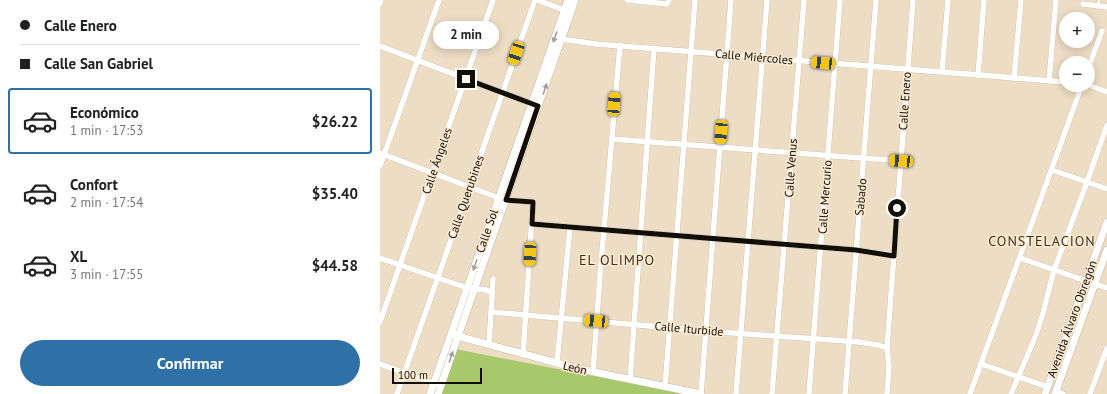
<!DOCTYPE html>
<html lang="es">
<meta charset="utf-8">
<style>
body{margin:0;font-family:"PT Sans",sans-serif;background:#f6f6f6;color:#202124;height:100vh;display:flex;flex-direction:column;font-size:15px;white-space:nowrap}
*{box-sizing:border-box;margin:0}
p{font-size:13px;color:#757577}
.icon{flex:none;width:22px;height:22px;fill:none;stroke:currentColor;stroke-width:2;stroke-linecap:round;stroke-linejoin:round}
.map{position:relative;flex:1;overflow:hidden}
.details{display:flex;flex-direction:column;background:#fff;width:380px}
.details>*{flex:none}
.banner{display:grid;align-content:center;height:88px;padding:0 20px;background:#fff}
.tools{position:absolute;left:679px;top:12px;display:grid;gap:8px}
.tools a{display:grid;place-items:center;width:36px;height:36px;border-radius:50%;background:#fff;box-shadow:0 2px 10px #0003;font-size:20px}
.scale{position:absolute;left:12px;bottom:10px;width:90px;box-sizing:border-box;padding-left:4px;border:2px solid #130e06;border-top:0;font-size:11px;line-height:14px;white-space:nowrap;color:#130e06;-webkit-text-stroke:3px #fbead2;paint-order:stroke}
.end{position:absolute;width:18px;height:18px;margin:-9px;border:5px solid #130e06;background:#fff;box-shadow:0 0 0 2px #fff}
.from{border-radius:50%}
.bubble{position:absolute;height:28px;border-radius:14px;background:#fff;box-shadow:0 2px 10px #0003;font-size:13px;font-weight:700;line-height:28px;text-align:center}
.car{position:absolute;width:12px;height:24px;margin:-12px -6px;border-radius:5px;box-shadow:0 0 3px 1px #0007;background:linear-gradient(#f5c518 24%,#345 0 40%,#f5c518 0 76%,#345 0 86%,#f5c518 0)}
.banner b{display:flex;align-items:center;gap:14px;height:38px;font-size:15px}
.banner b+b{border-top:1px solid #e0e0e0}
.banner i{width:10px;height:10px;background:#202124}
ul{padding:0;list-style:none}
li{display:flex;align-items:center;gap:12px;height:66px;margin:0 8px 6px;padding:0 12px;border:2px solid transparent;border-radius:4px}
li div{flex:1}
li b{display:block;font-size:15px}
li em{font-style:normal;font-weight:700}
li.on{border-color:#2f70a6}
li>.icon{width:36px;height:36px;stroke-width:1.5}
.button{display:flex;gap:8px;margin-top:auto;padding:8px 20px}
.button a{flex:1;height:46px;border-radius:24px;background:#2f70a6;color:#fff;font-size:16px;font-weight:700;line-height:46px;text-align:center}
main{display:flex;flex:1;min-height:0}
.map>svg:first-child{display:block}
.green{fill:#a8c86c}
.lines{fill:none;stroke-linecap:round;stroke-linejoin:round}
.service-casing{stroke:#c2b29a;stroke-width:4}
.minor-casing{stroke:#c2b29a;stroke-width:6}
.tertiary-casing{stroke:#c2b29a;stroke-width:8}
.service{stroke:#fff;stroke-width:3}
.minor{stroke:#fff;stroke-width:5.5}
.tertiary{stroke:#fff;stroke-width:7}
.oneway{fill:#a19f9b}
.route{stroke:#130e06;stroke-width:5}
.labels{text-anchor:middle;stroke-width:3;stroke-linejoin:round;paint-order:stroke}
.street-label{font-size:12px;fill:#130e06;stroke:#fbead2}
.quarter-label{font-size:14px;letter-spacing:1px;fill:#3e311d;stroke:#fbead2}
</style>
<main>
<section class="details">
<div class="banner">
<b><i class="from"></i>Calle Enero</b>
<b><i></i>Calle San Gabriel</b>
</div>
<ul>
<li class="on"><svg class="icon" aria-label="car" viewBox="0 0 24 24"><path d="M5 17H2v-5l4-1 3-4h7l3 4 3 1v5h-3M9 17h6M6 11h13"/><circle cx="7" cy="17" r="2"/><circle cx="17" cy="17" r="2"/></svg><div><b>Económico</b><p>1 min · 17:53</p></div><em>$26.22</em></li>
<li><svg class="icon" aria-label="car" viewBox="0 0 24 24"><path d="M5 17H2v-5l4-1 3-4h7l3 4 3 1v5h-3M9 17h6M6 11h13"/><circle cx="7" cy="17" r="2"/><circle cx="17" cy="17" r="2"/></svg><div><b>Confort</b><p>2 min · 17:54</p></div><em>$35.40</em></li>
<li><svg class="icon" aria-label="car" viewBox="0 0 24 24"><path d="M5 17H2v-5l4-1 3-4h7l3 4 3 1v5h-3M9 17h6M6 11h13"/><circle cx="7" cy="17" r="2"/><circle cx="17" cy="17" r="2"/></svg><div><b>XL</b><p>3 min · 17:55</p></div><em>$44.58</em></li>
</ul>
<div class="button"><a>Confirmar</a></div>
</section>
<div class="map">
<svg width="727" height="394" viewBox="0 0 727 394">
<rect width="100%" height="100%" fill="#eeddc5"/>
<path class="green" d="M75 349 305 394H61Z"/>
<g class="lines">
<defs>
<path id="service" d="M718 6 719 0"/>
<g id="minor">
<path d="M157 0 184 10"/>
<path d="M247 0 287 4 289 0"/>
<path d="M0 4 1 0"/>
<path d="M703 4 727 7"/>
<path d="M181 39 216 44 686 82"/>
<path d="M0 46 155 105"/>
<path d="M708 69 722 31"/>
<path d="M562 72 568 0"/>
<path d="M598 75 604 0"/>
<path d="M634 78 641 0"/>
<path d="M669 81 676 0"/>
<path d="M708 85 727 92"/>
<path d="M232 139 521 161"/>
<path d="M0 153 119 198"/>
<path d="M0 166 59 0"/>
<path d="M672 170 727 189"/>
<path d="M126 200 153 202 143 355"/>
<path d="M152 224 476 250 514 255"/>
<path d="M0 258 87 288 106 290 112 293"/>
<path d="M640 258 706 281"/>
<path d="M715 284 727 288"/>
<path d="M111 312 326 331 479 342 498 345 507 348"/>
<path d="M0 322 113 0"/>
<path d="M109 345 113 279"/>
<path d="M177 363 190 227"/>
<path d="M0 364 56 384"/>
<path d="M601 364 668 387"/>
<path d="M213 372 220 275 240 45"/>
<path d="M250 380 274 48"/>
<path d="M285 387 315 0"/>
<path d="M676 391 683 394"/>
<path d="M17 394 155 0"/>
<path d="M321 394 351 0"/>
<path d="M356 394 387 0"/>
<path d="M392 394 424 0"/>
<path d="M429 394 460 0"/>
<path d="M465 394 496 0"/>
<path d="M507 394 509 367 507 348 533 0"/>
<path d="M590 394 702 85"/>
<path d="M631 394 656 335 663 313 674 270 707 182 727 125"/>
<path d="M710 394 727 348"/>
</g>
<g id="tertiary">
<path d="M74 335 195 368 321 394"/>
<path d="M50 394 188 0"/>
<path d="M58 394 195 0"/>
<path d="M665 394 727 222"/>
<path d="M675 394 727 250"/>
</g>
</defs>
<use href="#service" class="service-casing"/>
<use href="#minor" class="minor-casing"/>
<use href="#tertiary" class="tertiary-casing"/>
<use href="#service" class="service"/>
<use href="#minor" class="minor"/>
<use href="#tertiary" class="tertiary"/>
</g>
<defs><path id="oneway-solid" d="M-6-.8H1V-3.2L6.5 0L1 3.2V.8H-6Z"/></defs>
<g class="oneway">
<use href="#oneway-solid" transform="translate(175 37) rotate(109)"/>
<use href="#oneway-solid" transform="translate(165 89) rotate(-71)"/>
<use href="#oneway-solid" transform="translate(95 265) rotate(109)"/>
<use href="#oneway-solid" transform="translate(71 357) rotate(-71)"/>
</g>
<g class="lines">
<path class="route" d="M86 79 158 106 126 200 153 202 152 224 476 250 514 256 517 208"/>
</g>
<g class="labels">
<g class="street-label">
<text transform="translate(374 57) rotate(5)" y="4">Calle Miércoles</text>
<text transform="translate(525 101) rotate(-86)" y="4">Calle Enero</text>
<text transform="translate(57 161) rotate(-71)" y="4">Calle Ángeles</text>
<text transform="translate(411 168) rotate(-86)" y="4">Calle Venus</text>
<text transform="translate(86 197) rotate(-71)" y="4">Calle Querubines</text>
<text transform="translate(445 197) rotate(-86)" y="4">Calle Mercurio</text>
<text transform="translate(481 197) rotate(-85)" y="4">Sabado</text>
<text transform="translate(107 231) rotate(-71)" y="4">Calle Sol</text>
<text transform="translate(692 319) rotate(-70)" y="4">Avenida Álvaro Obregón</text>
<text transform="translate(309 329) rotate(5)" y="4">Calle Iturbide</text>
<text transform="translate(195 368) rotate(13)" y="4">León</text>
</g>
<g class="quarter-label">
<text x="662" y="246">CONSTELACION</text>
<text x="237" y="265">EL OLIMPO</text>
</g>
</g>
</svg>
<div class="tools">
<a>+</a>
<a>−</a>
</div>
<div class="scale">100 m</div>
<i class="end from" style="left:517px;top:208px"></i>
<i class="end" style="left:86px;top:79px"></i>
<div class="bubble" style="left:53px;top:21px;width:66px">2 min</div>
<i class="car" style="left:136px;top:53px;rotate:199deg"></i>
<i class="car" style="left:443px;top:63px;rotate:275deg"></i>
<i class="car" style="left:234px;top:104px;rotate:4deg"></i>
<i class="car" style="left:341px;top:132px;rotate:185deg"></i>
<i class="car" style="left:521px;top:161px;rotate:274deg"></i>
<i class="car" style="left:150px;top:254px;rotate:183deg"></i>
<i class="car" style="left:216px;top:321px;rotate:275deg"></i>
</div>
</main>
